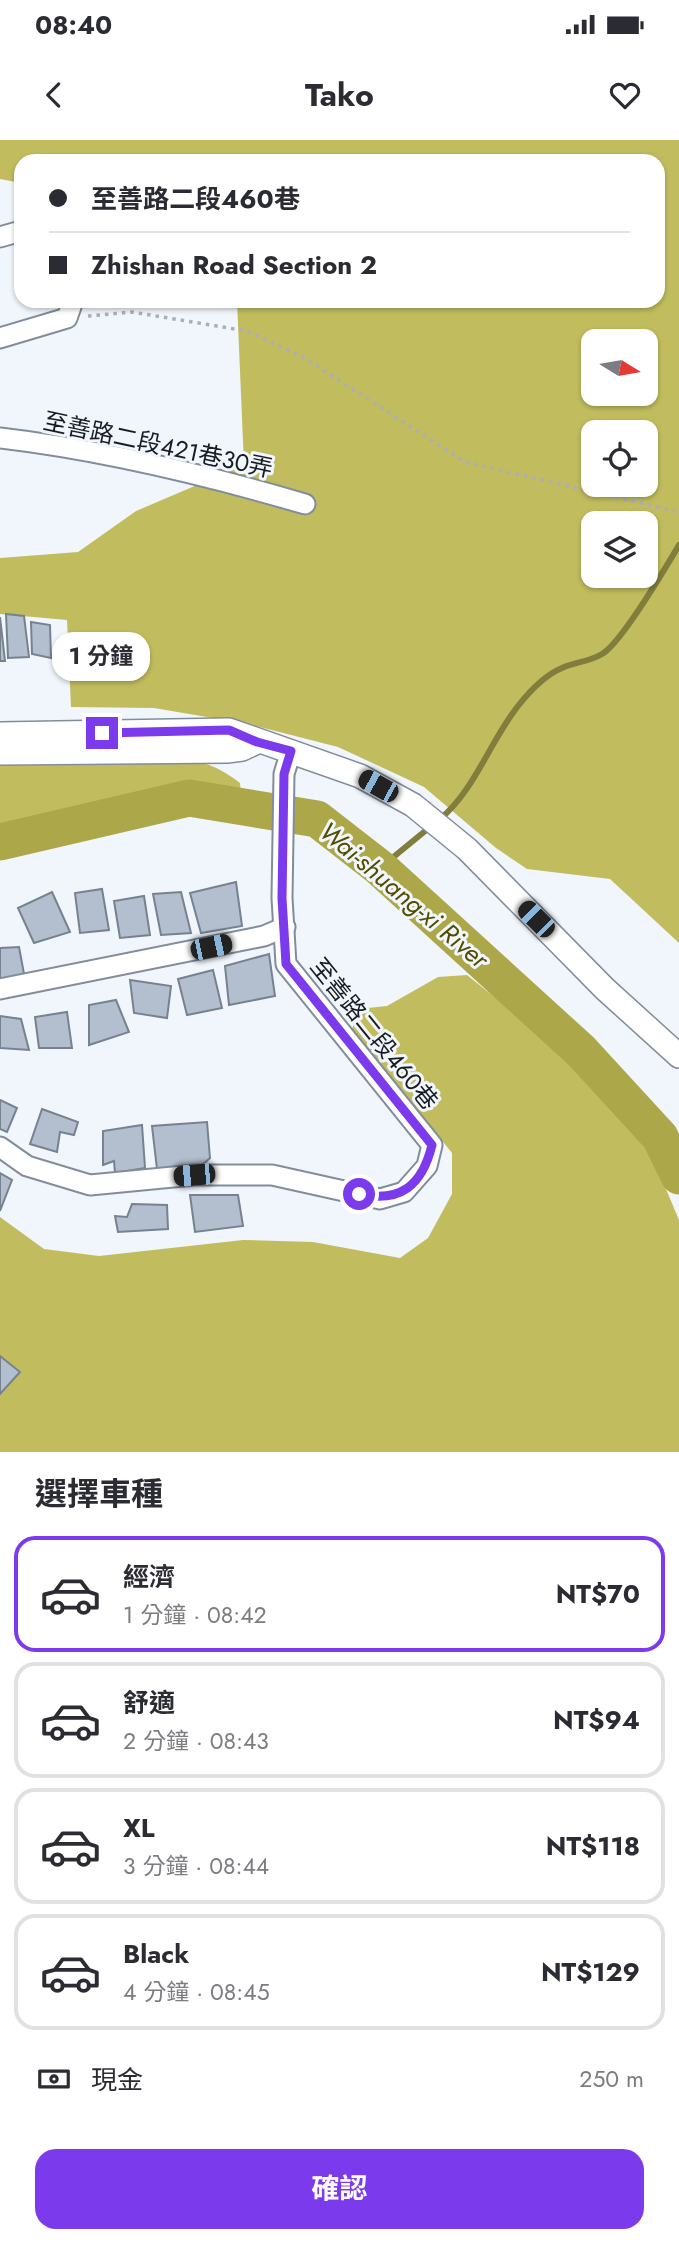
<!DOCTYPE html>
<html lang="zh-TW">
<meta charset="utf-8">
<style>
body{margin:0;font-family:Jost,"Noto Sans TC",sans-serif;background:#f7f7f7;color:#2b2b33;height:100vh;display:flex;flex-direction:column;font-size:26px;white-space:nowrap}
*{box-sizing:border-box;margin:0}
p{font-size:23px;color:#7c7c81}
.icon{flex:none;width:38px;height:38px;fill:none;stroke:currentColor;stroke-width:2;stroke-linecap:round;stroke-linejoin:round}
.map{position:relative;height:1312px;overflow:hidden}
.sheet{display:flex;flex-direction:column;background:#fff;flex:1}
.sheet>*{flex:none}
.hud{position:absolute;left:14px;top:14px;width:651px;height:154px;border-radius:21px;box-shadow:0 2px 5px #0004;display:grid;align-content:center;height:154px;padding:0 35px;background:#fff}
.needle{width:46px;rotate:101deg}
.controls{position:absolute;left:581px;top:189px;display:grid;gap:14px}
.controls a{display:grid;place-items:center;width:77px;height:77px;border-radius:14px;background:#fff;box-shadow:0 2px 5px #0004;font-size:35px}
.end{position:absolute;width:32px;height:32px;margin:-16px;border:9px solid #7c3aed;background:#fff;box-shadow:0 0 0 4px #fff}
.from{border-radius:50%}
.bubble{position:absolute;height:49px;border-radius:21px;background:#fff;box-shadow:0 2px 5px #0004;font-size:23px;font-weight:700;line-height:49px;text-align:center}
.car{position:absolute;width:21px;height:42px;margin:-21px -10px;border-radius:9px;box-shadow:0 0 5px 2px #0007;background:linear-gradient(#222 24%,#8ab4d8 0 40%,#222 0 76%,#8ab4d8 0 86%,#222 0)}
.hud b{display:flex;align-items:center;gap:24px;height:66px;font-size:26px}
.hud b+b{border-top:2px solid #e1e1e2}
.hud i{width:18px;height:18px;background:#2b2b33}
ul{padding:0;list-style:none}
li{display:flex;align-items:center;gap:21px;height:116px;margin:0 14px 10px;padding:0 21px;border:4px solid #e1e1e2;border-radius:21px}
li div{flex:1}
li b{display:block;font-size:26px}
li em{font-style:normal;font-weight:700}
li.on{border-color:#7c3aed}
li>.icon{width:63px;height:63px;stroke-width:1.5}
h2{padding:0 35px;font-size:32px;line-height:84px}
.pay{display:flex;align-items:center;gap:18px;height:77px;padding:0 35px;font-size:26px}
.pay p{margin-inline-start:auto}
.cta{display:flex;gap:14px;margin-top:auto;padding:14px 35px}
.cta a{flex:1;height:80px;border-radius:21px;background:#7c3aed;color:#fff;font-size:28px;font-weight:700;line-height:80px;text-align:center}
.status{display:flex;justify-content:space-between;align-items:center;height:49px;padding:0 35px;background:#fff;direction:ltr}
.status svg{height:19px;fill:currentColor}
header{display:flex;justify-content:space-between;align-items:center;height:91px;padding:0 35px;background:#fff;font-size:32px;font-weight:700}
.map>svg:first-child{display:block}
.forest{fill:#c1bd5e;fill-rule:evenodd}
.lines{fill:none;stroke-linecap:round;stroke-linejoin:round}
.stream{stroke:#807d3d;stroke-width:6}
.river{stroke:#aca748;stroke-width:37}
.building{fill:#b3bfce;stroke:#768290;stroke-width:2}
.minor-casing{stroke:#828d9c;stroke-width:23}
.tertiary-casing{stroke:#828d9c;stroke-width:26}
.path{stroke:#abafb5;stroke-width:3.5;stroke-dasharray:3.5 5;stroke-linecap:butt}
.minor{stroke:#fff;stroke-width:19}
.tertiary{stroke:#fff;stroke-width:23}
.route{stroke:#7c3aed;stroke-width:9}
.labels{text-anchor:middle;stroke-width:6;stroke-linejoin:round;paint-order:stroke}
.street-label{font-size:24px;fill:#181c22;stroke:#f1f6fc}
.water-label{font-size:26px;font-style:italic;fill:#524e01;stroke:#f1f6fc}
</style>
<div class="status"><b>08:40</b><svg viewBox="0 0 49 12"><path d="M0 12V9h3v3zM5 12V6h3v6zM10 12V3h3v9zM15 12V0h3v12zM26 1h20v11H26zM47 4h2v5h-2z"/></svg></div>
<header><svg class="icon" aria-label="back" viewBox="0 0 24 24"><path d="M15 5l-7 7 7 7"/></svg>Tako<svg class="icon" aria-label="heart" viewBox="0 0 24 24"><path d="M12 20l-8-8c-3-5 5-10 8-4 3-6 11-1 8 4z"/></svg></header>
<div class="map">
<svg width="679" height="1312" viewBox="0 0 679 1312">
<rect width="100%" height="100%" fill="#f1f6fc"/>
<g class="forest">
<path d="M0 0H679V803L610 739 527 729 496 708 424 647 338 607 248 584 154 568 71 567 67 480 0 474V418L78 412 136 371 244 325 237 161H658V21H21V43L0 39ZM593 201H646V254H593ZM593 292H646V345H593ZM593 383H646V436H593Z"/>
<path d="M188 619C209 623 223 630 240 643L241 655 233 656 195 646 0 687V621Z"/>
<path d="M467 835 528 884 645 999 679 1080V1312H0V1077L44 1109 99 1116 243 1100 313 1102 400 1118 428 1098 452 1054V1013L352 889 358 869 387 866 438 837Z"/>
</g>
<g class="lines">
<g class="stream">
<path d="M439 680C475 650 489 603 518 566 529 552 545 535 562 528 575 522 589 522 602 514 621 503 666 427 679 405"/>
<path d="M380 728 430 687"/>
</g>
<path class="river" d="M0 702 189 658 317 679 380 728 581 911 660 997 679 1036"/>
</g>
<g class="building">
<path d="M6 474 24 476 29 517 8 518Z"/>
<path d="M0 477 5 521H0Z"/>
<path d="M31 482 50 485 51 518 32 514Z"/>
<path d="M236 742 242 786 201 793 190 753Z"/>
<path d="M102 749 109 790 80 793 75 753Z"/>
<path d="M52 752 70 792 34 803 18 768Z"/>
<path d="M181 752 191 793 161 795 153 754Z"/>
<path d="M144 756 150 795 120 798 114 761Z"/>
<path d="M19 807 25 839 0 841V808Z"/>
<path d="M269 814 275 856 229 865 225 826Z"/>
<path d="M213 830 222 868 187 875 178 839Z"/>
<path d="M130 840 171 846 167 878 134 873Z"/>
<path d="M116 860 129 892 89 905V865Z"/>
<path d="M67 872 72 908H39L35 877Z"/>
<path d="M0 876 21 879 29 910 0 908Z"/>
<path d="M0 960 17 968 7 992 0 989Z"/>
<path d="M42 969 78 982 74 995 60 992 57 1012 30 1004Z"/>
<path d="M207 982 210 1018 199 1028 157 1029 152 986Z"/>
<path d="M142 985 145 1028 115 1033 114 1021 103 1025V991Z"/>
<path d="M0 1033 12 1040 0 1071Z"/>
<path d="M190 1055H238L243 1086 195 1092Z"/>
<path d="M132 1064 167 1065 168 1089 118 1092 115 1076 127 1077Z"/>
<path d="M0 1216 20 1232 0 1254Z"/>
</g>
<g class="lines">
<defs>
<g id="minor">
<path d="M0 97 21 91"/>
<path d="M0 198 67 178 73 161"/>
<path d="M0 298C103 310 206 335 305 364"/>
<path d="M0 849 264 796 285 787"/>
<path d="M0 1007 27 1026 90 1045 194 1035H272L380 1059 404 1052 427 1026 432 1005 286 824 282 758 284 634 291 611"/>
</g>
<g id="tertiary">
<path d="M0 594 229 590 360 636 413 665 467 709 605 849 679 916"/>
<path d="M0 613 227 611 242 609 257 602"/>
</g>
</defs>
<use href="#minor" class="minor-casing"/>
<use href="#tertiary" class="tertiary-casing"/>
<path class="path" d="M88 176 132 172 247 191 303 217 465 322 679 372"/>
<use href="#minor" class="minor"/>
<use href="#tertiary" class="tertiary"/>
</g>
<g class="lines">
<path class="route" d="M102 593 229 590 257 602 291 611 284 634 282 758 286 824 432 1005C422 1046 400 1063 359 1054"/>
</g>
<g class="labels">
<g class="street-label">
<text transform="translate(158 305) rotate(12)" y="8">至善路二段421巷30弄</text>
<text transform="translate(374 894) rotate(51)" y="8">至善路二段460巷</text>
</g>
<g class="water-label">
<text transform="translate(404 755) rotate(40)" y="9">Wai-shuang-xi River</text>
</g>
</g>
</svg>
<div class="controls">
<a><svg class="needle" viewBox="-14 -14 28 28"><path d="M0-13l5 13h-10z" fill="#e53935"/><path d="M0 13l5-13h-10z" fill="#7c7c81"/></svg></a>
<a><svg class="icon" aria-label="locate" viewBox="0 0 24 24"><circle cx="12" cy="12" r="6"/><path d="M12 2v4M12 18v4M2 12h4M18 12h4"/></svg></a>
<a><svg class="icon" aria-label="layers" viewBox="0 0 24 24"><path d="M12 4l9 5-9 5-9-5zM3 14l9 5 9-5"/></svg></a>
</div>
<i class="end from" style="left:359px;top:1054px"></i>
<i class="end" style="left:102px;top:593px"></i>
<div class="bubble" style="left:52px;top:492px;width:98px">1 分鐘</div>
<i class="car" style="left:378px;top:646px;rotate:299deg"></i>
<i class="car" style="left:536px;top:779px;rotate:315deg"></i>
<i class="car" style="left:211px;top:807px;rotate:78deg"></i>
<i class="car" style="left:194px;top:1035px;rotate:265deg"></i>
<div class="hud">
<b><i class="from"></i>至善路二段460巷</b>
<b><i></i>Zhishan Road Section 2</b>
</div>
</div>
<section class="sheet">
<h2>選擇車種</h2>
<ul>
<li class="on"><svg class="icon" aria-label="car" viewBox="0 0 24 24"><path d="M5 17H2v-5l4-1 3-4h7l3 4 3 1v5h-3M9 17h6M6 11h13"/><circle cx="7" cy="17" r="2"/><circle cx="17" cy="17" r="2"/></svg><div><b>經濟</b><p>1 分鐘 · 08:42</p></div><em>NT$70</em></li>
<li><svg class="icon" aria-label="car" viewBox="0 0 24 24"><path d="M5 17H2v-5l4-1 3-4h7l3 4 3 1v5h-3M9 17h6M6 11h13"/><circle cx="7" cy="17" r="2"/><circle cx="17" cy="17" r="2"/></svg><div><b>舒適</b><p>2 分鐘 · 08:43</p></div><em>NT$94</em></li>
<li><svg class="icon" aria-label="car" viewBox="0 0 24 24"><path d="M5 17H2v-5l4-1 3-4h7l3 4 3 1v5h-3M9 17h6M6 11h13"/><circle cx="7" cy="17" r="2"/><circle cx="17" cy="17" r="2"/></svg><div><b>XL</b><p>3 分鐘 · 08:44</p></div><em>NT$118</em></li>
<li><svg class="icon" aria-label="car" viewBox="0 0 24 24"><path d="M5 17H2v-5l4-1 3-4h7l3 4 3 1v5h-3M9 17h6M6 11h13"/><circle cx="7" cy="17" r="2"/><circle cx="17" cy="17" r="2"/></svg><div><b>Black</b><p>4 分鐘 · 08:45</p></div><em>NT$129</em></li>
</ul>
<div class="pay"><svg class="icon" aria-label="cash" viewBox="0 0 24 24"><path d="M3 7h18v10H3z"/><circle cx="12" cy="12" r="2"/></svg>現金<p>250 m</p></div>
<div class="cta"><a>確認</a></div>
</section>
